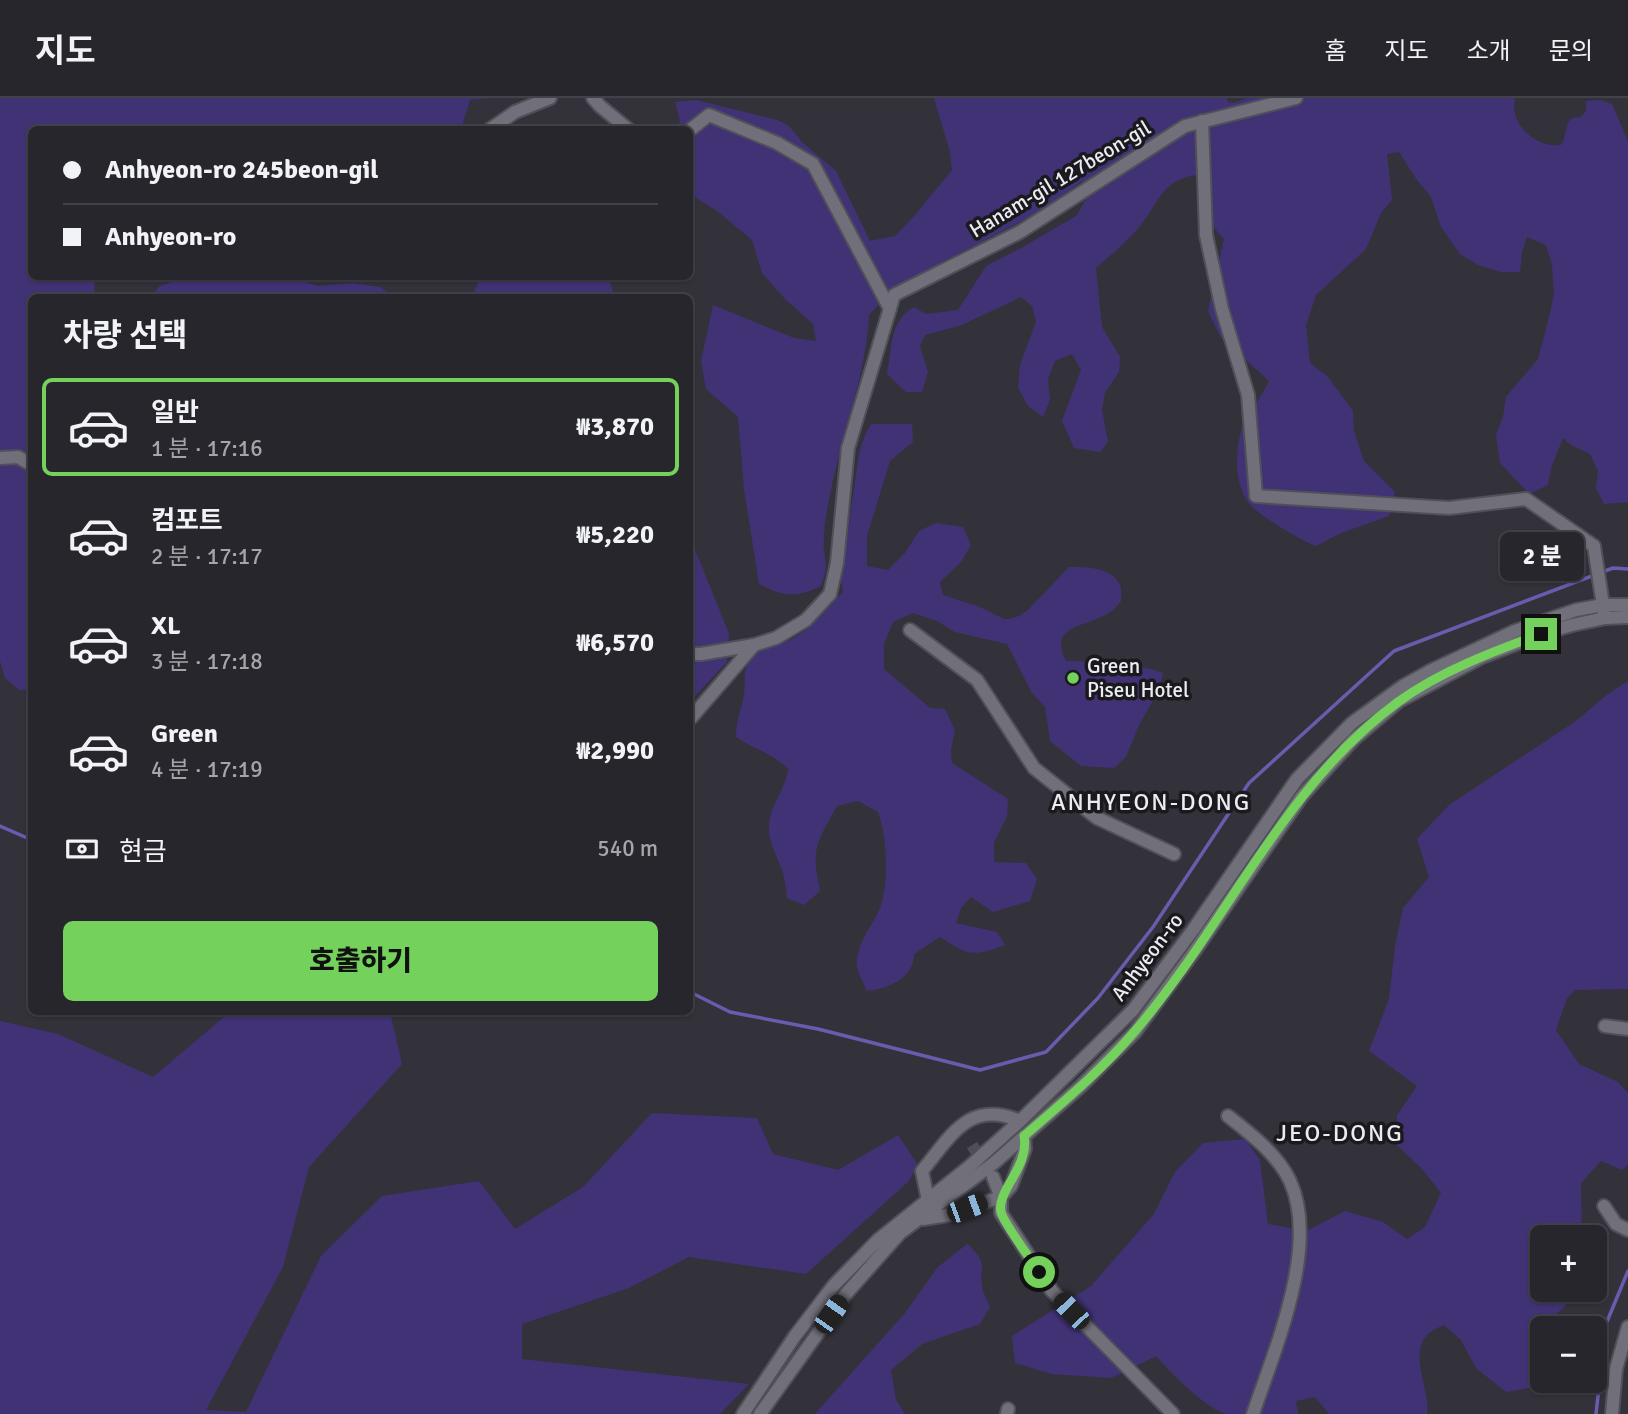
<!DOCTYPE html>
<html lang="ko">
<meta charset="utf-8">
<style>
body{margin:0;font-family:Signika,"Noto Sans KR",sans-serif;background:#323238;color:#f1f3f6;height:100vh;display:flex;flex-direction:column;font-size:26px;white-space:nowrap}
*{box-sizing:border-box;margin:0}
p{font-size:23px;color:#a4a5a9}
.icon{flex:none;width:38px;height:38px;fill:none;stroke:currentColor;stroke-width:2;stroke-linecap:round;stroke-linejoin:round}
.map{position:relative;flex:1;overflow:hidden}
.sheet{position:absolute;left:28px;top:196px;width:665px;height:721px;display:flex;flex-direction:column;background:#26262c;border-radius:10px;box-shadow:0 2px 5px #0004,0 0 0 2px #424348}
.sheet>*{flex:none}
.hud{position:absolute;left:28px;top:28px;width:665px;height:154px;border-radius:10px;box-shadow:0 2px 5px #0004,0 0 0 2px #424348;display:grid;align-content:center;height:154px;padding:0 35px;background:#26262c}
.fabs{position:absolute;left:1530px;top:1127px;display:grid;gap:14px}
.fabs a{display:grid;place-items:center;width:77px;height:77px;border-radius:10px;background:#26262c;box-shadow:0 2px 5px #0004,0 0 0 2px #424348;font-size:35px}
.end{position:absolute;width:32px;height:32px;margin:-16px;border:9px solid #74d25c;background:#111;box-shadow:0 0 0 4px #111}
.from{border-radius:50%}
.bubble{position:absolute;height:49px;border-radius:10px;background:#26262c;box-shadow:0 2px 5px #0004,0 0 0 2px #424348;font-size:23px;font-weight:800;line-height:49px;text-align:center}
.car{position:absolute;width:21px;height:42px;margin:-21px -10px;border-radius:9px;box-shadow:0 0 5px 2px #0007;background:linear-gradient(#222 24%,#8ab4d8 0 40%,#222 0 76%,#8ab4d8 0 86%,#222 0)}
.hud b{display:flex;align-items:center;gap:24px;height:66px;font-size:26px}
.hud b+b{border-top:2px solid #424348}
.hud i{width:18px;height:18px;background:#f1f3f6}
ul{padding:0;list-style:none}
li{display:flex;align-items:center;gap:21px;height:98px;margin:0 14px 10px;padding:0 21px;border:4px solid transparent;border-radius:10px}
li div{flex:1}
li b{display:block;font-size:26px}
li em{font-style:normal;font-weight:800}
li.current{border-color:#74d25c}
li>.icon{width:63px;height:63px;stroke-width:1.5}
h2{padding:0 35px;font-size:32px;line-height:84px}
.pay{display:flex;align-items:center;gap:18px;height:77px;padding:0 35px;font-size:26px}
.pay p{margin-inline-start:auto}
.cta{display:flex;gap:14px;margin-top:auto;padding:14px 35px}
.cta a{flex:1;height:80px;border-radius:10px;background:#74d25c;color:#111;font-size:28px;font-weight:800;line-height:80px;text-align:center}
header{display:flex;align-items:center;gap:42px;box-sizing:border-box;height:98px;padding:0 35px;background:#26262c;border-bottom:2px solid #424348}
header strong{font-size:33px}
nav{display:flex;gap:38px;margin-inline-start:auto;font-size:24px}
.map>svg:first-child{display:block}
.green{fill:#413276}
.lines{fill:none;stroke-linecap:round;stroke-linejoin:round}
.stream{stroke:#6a5baf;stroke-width:3.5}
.minor-tunnel{stroke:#4f4e56;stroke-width:12;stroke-dasharray:12 6;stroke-linecap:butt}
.minor-casing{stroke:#505058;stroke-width:16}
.minor{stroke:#71707a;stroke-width:12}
.route{stroke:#74d25c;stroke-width:9}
.poi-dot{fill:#74d25c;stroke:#1a1a1e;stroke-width:2.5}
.labels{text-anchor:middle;stroke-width:7;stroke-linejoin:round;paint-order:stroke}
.street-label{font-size:21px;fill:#ebebf1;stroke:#1a1a1e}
.poi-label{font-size:21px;fill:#ebebf1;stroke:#1a1a1e;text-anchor:start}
.quarter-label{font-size:24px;letter-spacing:2px;fill:#ebebf1;stroke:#1a1a1e}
</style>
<header>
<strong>지도</strong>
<nav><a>홈</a><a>지도</a><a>소개</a><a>문의</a></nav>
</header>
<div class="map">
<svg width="1628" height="1316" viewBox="0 0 1628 1316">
<rect width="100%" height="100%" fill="#33323b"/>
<g class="green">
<path d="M0 0H489L470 2 461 31 32 32V178L95 179 94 199 32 200 31 591 19 592 5 580 0 563Z"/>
<path d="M934 0H1227L1228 4 1234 5 1246 0H1515C1509 27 1536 50 1561 47 1567 38 1564 27 1572 20L1581 19 1586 13V3L1600 2 1612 6 1628 43V404L1604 406 1596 390 1598 373 1590 356 1571 347 1563 340 1551 370 1548 387 1529 396 1500 365 1496 336 1503 319 1506 299 1538 261 1550 215 1554 195 1552 167 1546 147 1527 139 1522 154 1520 174H1501L1478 167 1460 156 1441 129 1431 99 1417 82 1399 54 1387 56 1392 102 1381 115 1366 151 1316 197 1306 227 1310 265 1328 279 1353 313 1354 333 1364 363 1395 394 1389 418 1341 435 1316 448C1301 442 1257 417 1248 404 1234 384 1235 352 1242 330 1246 316 1262 300 1269 283L1220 238 1208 213 1224 141 1214 130 1195 77C1161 83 1159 105 1140 128 1127 144 1111 157 1096 170L1102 229 1120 259 1119 274 1105 295 1102 312 1108 344 1100 354 1074 350 1062 323 1081 272 1072 256 1055 263 1048 281 1050 302 1043 319 1028 308 1018 290 1020 267 1036 224 1032 208 1021 199 962 227 925 237 920 248 928 274 922 294H906L887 276C892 251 889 223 914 209L926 216 958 212 986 168 1023 149 1076 118 1091 93 1082 83 1045 111 896 188 869 217C866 277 843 333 831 392 828 407 824 424 824 440 822 463 831 462 821 488 796 500 783 499 759 486L744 391 738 319 706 291 701 263 713 207 794 240 816 243 813 226 785 201 762 175 752 142 717 113 690 96V32L678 31 680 22 675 4 696 2 777 22 789 28 803 45 836 73 870 143 895 138 915 117 952 72 950 54Z"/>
<path d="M189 178 290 179 318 188 352 185 380 189 395 199H150L160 188Z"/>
<path d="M481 178 608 179 615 199H472Z"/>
<path d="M871 326H912L913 344 890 363 867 438V468L888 472 905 455 919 433 936 425 963 429 971 447 961 464 940 484 943 497 980 509 1004 521H1010L1019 518 1029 511 1069 469C1085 469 1110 469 1119 485 1122 490 1121 498 1121 503 1118 507 1114 512 1109 515 1087 529 1047 527 1066 563 1098 564 1133 564 1163 575L1159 592 1139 627 1126 659 1114 670 1081 668 1050 643 1045 609 1032 595 1007 546 955 534 937 523 913 515 893 524 884 546V571L930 610 945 611 955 632 951 652 952 665 1008 701 1007 718 994 745V764L1026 765 1037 781 1030 803 993 814 971 799 961 810 956 825 997 834 1005 847C973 859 969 858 940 839L914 856C914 880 888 891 867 893 864 886 858 876 857 868 855 845 875 826 881 807 889 782 887 738 878 714L858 703 837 708C816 746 811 750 820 793L804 807 787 800C786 790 785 780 782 772 777 758 768 744 769 729 769 707 786 692 788 671 774 656 753 651 736 639 736 625 740 615 743 602 747 588 741 572 751 560 762 547 781 547 795 539 814 529 828 509 843 494L841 483 859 355 865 337Z"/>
<path d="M690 439 729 536 727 564 690 603Z"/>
<path d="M1628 583V891L1575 892 1567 900 1556 932 1579 966 1618 984 1628 995V1067L1622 1072 1601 1063 1581 1085 1582 1139H1542V1192H1582L1542 1229V1281L1540 1288 1506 1294 1476 1270 1461 1242 1444 1227C1440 1229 1432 1232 1429 1235 1407 1256 1431 1292 1427 1316H1329L1315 1299 1296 1303 1298 1316C1279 1316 1245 1316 1227 1316 1207 1312 1170 1274 1156 1258L1111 1280 1052 1276 1015 1265 1012 1238 1091 1188 1154 1116 1175 1074 1203 1045 1245 1041 1260 1062 1268 1126 1306 1133 1345 1113 1383 1124 1407 1141 1425 1129 1441 1095 1423 1072 1396 1046 1397 1017 1417 988 1369 953 1389 901 1395 848 1403 810 1429 779 1417 741 1449 707 1576 623 1608 596Z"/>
<path d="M230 914H390L402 966 309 1069 283 1169 206 1312 246 1314 321 1158 382 1098 479 1083 515 1131 583 1089 652 1015 757 1020 773 1056 838 1072 898 1037 918 1067 909 1083 806 1176 689 1159 629 1190 522 1226V1261L749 1286 720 1316H0V923L58 936 153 979Z"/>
<path d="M967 1146C991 1166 977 1170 983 1193 985 1198 988 1204 990 1209L980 1226 922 1246 891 1272 896 1302 905 1316H815L905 1215 937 1170Z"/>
</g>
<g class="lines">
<g class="stream">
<path d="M0 728 32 742"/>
<path d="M690 894 730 914 818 931 980 972 1046 954 1098 900 1153 829 1249 685 1394 553 1613 470 1628 471"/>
<path d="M1596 1316 1606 1226 1628 1173"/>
</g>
<path class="minor-tunnel" d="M972 1047 992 1079"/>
<defs>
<g id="minor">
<path d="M593 0 600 8 629 32"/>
<path d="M1202 23 1206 137 1222 211 1248 297 1256 398 1449 410 1526 401 1594 448 1604 514"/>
<path d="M489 32 515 14 550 0"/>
<path d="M690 32 709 17 777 45 813 66 890 211"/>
<path d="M0 360 18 359 32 367"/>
<path d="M910 532 977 582 1034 670 1097 720 1174 756"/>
<path d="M690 556H701L754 547 776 540 806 522 830 496 837 465 848 350 894 197 1020 134 1185 28 1296 0"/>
<path d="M690 621 754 547"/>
<path d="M1605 928 1628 931"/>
<path d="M1228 1018C1251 1036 1278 1057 1290 1083 1320 1148 1274 1253 1253 1316"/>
<path d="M993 1079 1001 1099V1115L1052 1193 1173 1316"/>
<path d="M928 1102 922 1073C951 1038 969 1001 1020 1023"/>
<path d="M1604 1108 1616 1126 1628 1132"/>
<path d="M923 1121 948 1117 1001 1099 1011 1088 1025 1051 1024 1038"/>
<path d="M743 1316 795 1238 834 1187 878 1142 970 1068 1020 1023 1133 912 1193 832 1297 681 1352 625 1403 588 1430 573 1515 533 1576 512 1603 507H1628"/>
<path d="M760 1316 845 1197 900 1135 994 1065 1081 988 1135 934 1196 851 1302 698 1353 642 1399 603 1482 559 1541 536 1572 527 1605 520 1628 519"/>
<path d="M1007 1316 1008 1311"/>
<path d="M1612 1316 1616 1271 1628 1229"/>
</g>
</defs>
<use href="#minor" class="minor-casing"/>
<use href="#minor" class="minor"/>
</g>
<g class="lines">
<path class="route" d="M1039 1174C1031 1161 1004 1126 1001 1114 996 1093 1030 1069 1024 1038 1062 1005 1102 972 1135 933 1227 826 1282 689 1398 604 1439 574 1494 553 1541 536"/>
</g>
<circle class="poi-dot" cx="1073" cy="580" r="7"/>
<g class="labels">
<g class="street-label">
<text transform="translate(1060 81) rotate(-31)" y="7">Hanam-gil 127beon-gil</text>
<text transform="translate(1147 859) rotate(-53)" y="7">Anhyeon-ro</text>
</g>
<g class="poi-label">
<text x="1087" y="575">Green<tspan x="1087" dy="24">Piseu Hotel</tspan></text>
</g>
<g class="quarter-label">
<text x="1151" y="712">ANHYEON-DONG</text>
<text x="1340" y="1043">JEO-DONG</text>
</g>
</g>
</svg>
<div class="fabs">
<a>+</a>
<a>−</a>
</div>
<i class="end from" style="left:1039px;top:1174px"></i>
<i class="end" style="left:1541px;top:536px"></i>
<div class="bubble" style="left:1500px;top:434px;width:84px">2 분</div>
<i class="car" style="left:967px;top:1110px;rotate:70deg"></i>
<i class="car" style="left:1071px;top:1213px;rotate:316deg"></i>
<i class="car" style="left:831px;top:1216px;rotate:35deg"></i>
<div class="hud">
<b><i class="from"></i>Anhyeon-ro 245beon-gil</b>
<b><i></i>Anhyeon-ro</b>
</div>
<section class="sheet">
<h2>차량 선택</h2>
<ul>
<li class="current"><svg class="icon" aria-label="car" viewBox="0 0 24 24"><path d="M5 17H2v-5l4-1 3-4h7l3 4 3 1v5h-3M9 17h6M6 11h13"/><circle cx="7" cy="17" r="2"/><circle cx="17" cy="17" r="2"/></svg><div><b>일반</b><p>1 분 · 17:16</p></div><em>₩3,870</em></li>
<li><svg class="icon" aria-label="car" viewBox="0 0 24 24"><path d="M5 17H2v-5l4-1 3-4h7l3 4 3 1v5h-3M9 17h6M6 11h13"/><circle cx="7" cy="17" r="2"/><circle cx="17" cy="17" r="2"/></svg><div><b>컴포트</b><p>2 분 · 17:17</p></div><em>₩5,220</em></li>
<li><svg class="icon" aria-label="car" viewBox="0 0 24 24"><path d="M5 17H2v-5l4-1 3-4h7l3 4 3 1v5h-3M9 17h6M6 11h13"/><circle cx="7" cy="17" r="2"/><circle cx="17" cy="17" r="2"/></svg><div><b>XL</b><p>3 분 · 17:18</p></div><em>₩6,570</em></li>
<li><svg class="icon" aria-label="car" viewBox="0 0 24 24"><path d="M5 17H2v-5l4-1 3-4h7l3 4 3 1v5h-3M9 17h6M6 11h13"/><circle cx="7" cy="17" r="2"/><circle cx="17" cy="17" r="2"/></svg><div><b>Green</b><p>4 분 · 17:19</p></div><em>₩2,990</em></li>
</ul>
<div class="pay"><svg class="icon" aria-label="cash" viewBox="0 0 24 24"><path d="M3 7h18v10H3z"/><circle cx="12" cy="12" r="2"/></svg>현금<p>540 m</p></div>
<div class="cta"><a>호출하기</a></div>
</section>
</div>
